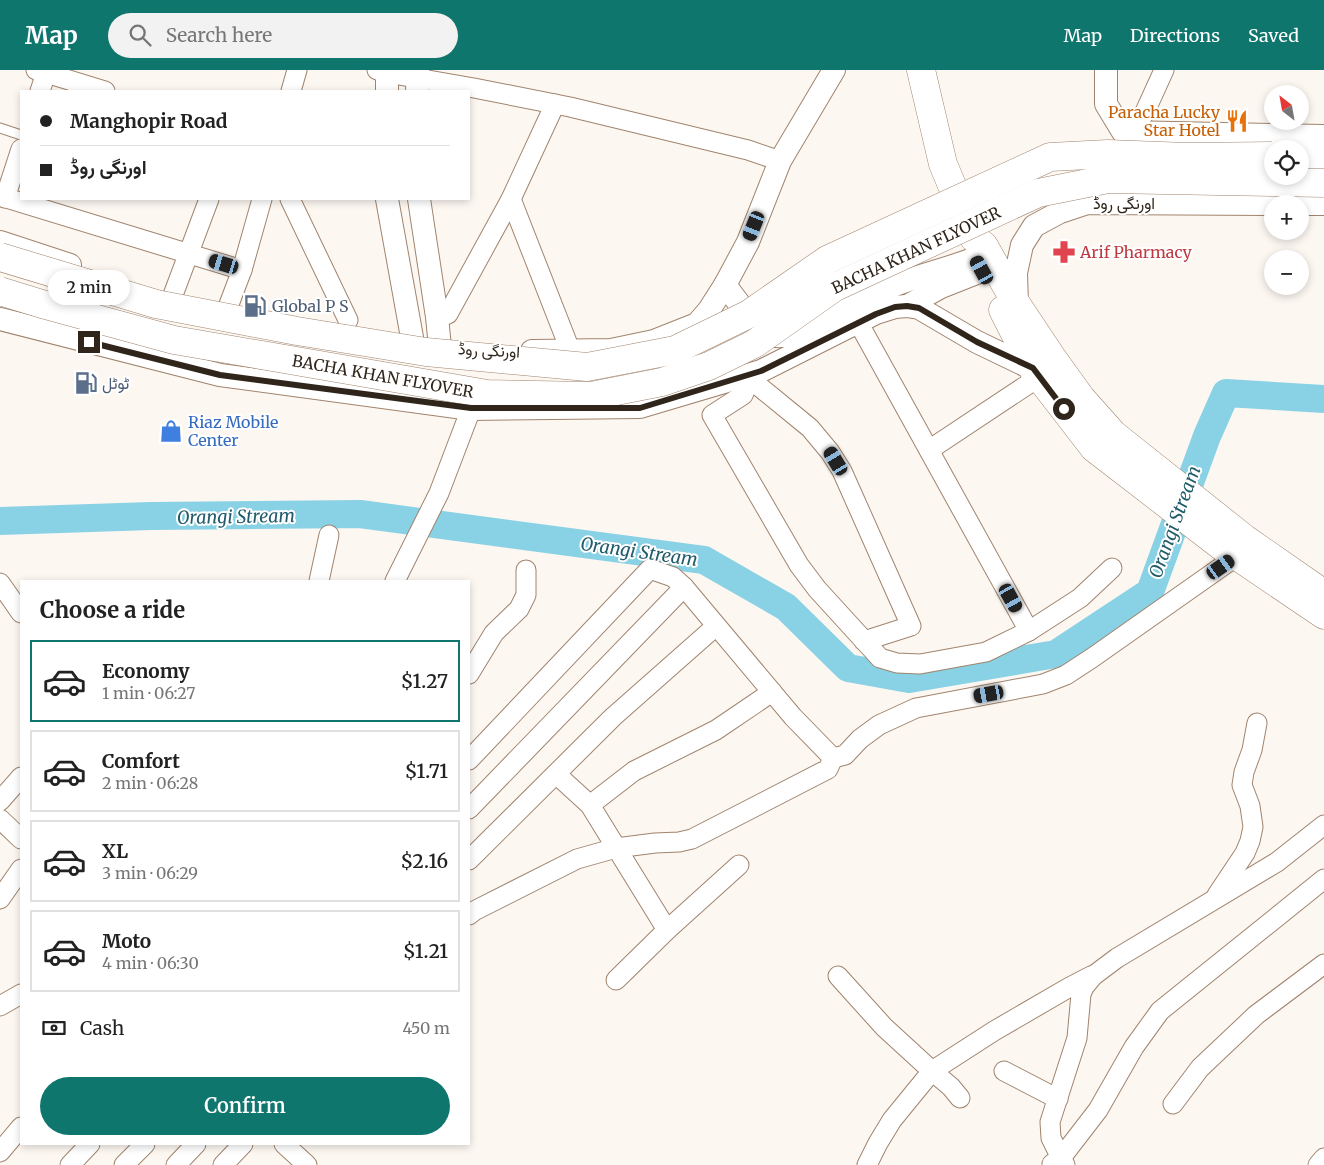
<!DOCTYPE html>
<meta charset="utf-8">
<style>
body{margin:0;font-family:Merriweather,Vazirmatn,serif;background:#f2f2f2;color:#222;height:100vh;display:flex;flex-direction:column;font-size:19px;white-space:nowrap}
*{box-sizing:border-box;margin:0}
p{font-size:16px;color:#767676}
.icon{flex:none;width:28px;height:28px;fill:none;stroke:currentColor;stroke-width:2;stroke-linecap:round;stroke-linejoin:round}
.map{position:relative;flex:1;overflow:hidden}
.panel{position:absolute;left:20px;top:510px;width:450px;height:565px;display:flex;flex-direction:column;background:#fff;border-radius:0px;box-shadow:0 2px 8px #0003}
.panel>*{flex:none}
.guide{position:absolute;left:20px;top:20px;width:450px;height:110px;border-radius:0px;box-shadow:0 2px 8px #0003;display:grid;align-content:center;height:110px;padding:0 20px;background:#fff}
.needle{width:32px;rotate:329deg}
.controls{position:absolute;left:1264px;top:15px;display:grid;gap:10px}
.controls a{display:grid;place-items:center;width:45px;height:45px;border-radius:50%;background:#fff;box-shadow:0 2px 8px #0003;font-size:25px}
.end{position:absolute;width:22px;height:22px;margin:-11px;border:6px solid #30251b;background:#fff;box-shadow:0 0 0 2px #fff}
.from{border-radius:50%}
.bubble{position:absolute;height:35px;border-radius:18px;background:#fff;box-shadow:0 2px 8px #0003;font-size:16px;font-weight:600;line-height:35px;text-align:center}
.car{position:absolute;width:15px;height:30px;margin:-15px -8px;border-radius:6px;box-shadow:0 0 4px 1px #0007;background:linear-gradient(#222 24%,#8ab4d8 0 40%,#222 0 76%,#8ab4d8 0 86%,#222 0)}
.guide b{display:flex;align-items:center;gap:18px;height:48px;font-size:19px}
.guide b+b{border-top:1px solid #e0e0e0}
.guide i{width:12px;height:12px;background:#222}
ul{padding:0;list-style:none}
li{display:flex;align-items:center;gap:15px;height:82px;margin:0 10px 8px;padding:0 10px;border:2px solid #e0e0e0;border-radius:0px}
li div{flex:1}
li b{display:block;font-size:19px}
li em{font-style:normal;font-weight:600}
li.on{border-color:#0f766e}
li>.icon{width:45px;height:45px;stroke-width:1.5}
h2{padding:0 20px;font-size:22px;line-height:60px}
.pay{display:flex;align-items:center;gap:12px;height:55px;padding:0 20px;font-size:19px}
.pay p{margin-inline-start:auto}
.action{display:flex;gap:10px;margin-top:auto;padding:10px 20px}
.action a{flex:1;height:58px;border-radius:30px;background:#0f766e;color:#fff;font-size:20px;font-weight:600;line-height:58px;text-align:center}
header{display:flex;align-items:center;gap:30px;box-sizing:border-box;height:70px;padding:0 25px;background:#0f766e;color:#fff}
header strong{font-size:24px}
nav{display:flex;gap:28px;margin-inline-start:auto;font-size:18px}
.search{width:350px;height:45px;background:#f2f2f2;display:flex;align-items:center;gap:12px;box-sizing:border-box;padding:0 18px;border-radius:28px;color:#767676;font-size:19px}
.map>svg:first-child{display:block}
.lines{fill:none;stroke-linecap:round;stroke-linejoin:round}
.river{stroke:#89d1e4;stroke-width:28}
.service-casing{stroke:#a0846d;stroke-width:11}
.minor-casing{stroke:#a0846d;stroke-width:21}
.tertiary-casing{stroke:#a0846d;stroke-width:24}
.primary-casing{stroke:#a0846d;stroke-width:29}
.service{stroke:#fff;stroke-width:9}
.minor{stroke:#fff;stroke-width:19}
.tertiary{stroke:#fff;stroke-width:22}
.primary{stroke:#fff;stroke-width:28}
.primary-bridge-casing{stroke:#a0846d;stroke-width:29;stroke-linecap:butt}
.primary-bridge{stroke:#fff;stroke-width:28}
.route{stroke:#30251b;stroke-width:6}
.labels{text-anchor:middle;stroke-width:4;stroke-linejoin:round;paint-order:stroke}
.food-label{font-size:16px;fill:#c56008;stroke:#fff;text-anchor:end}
.street-label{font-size:16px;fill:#30251b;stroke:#fff}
.health-label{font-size:16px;fill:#be3a42;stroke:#fff;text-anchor:start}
.service-label{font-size:16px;fill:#4e5e75;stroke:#fff;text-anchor:start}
.shop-label{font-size:16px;fill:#366cbe;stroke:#fff;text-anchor:start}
.water-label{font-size:18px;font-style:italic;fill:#215c6a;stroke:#fff}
</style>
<header>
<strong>Map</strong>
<div class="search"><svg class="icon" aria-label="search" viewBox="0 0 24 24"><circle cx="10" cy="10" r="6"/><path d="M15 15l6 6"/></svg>Search here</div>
<nav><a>Map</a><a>Directions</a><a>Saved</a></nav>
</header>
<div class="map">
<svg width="1324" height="1095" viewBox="0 0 1324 1095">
<rect width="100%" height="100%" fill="#fdf7f2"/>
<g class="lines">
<path class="river" d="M0 451 151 446 360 444 704 490 786 537 848 598 909 609 1056 584 1150 522 1207 366 1226 323 1324 329"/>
<defs>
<path id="service" d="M0 58 21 65"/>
<g id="minor">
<path d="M36 0 105 21"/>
<path d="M377 0 387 3 474 18 570 37 748 80 780 91"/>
<path d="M40 21 47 0"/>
<path d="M291 21 297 0"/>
<path d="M1123 62 1144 44 1164 0"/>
<path d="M0 126 242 200 228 237"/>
<path d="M5 128 21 79"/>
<path d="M290 129 348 250"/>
<path d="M511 129 567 272"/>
<path d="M242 200 262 129"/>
<path d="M173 225 209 129"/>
<path d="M437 247 448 244 511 129 555 34"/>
<path d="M858 252 1029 561"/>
<path d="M753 303 743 325 712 345 799 495 817 519 880 588 897 593 920 594 986 582 1029 561 1080 528 1112 498"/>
<path d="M750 309 810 358 830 382 842 401 911 556 864 571"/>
<path d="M929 380 1039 307"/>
<path d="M319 511 329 465"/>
<path d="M395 511 439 423 471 339"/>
<path d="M0 513 21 543"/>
<path d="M469 604 494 563 519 539 526 525V500"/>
<path d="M469 690 650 499 673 507 684 517 793 647 833 688 845 685 860 669 879 655 916 638 1043 614 1066 605 1092 588 1237 486"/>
<path d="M556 704 590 735 667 860"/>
<path d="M0 731 21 707"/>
<path d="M590 735 634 701 716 660 772 622"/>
<path d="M469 739 684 517"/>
<path d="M0 749 21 769"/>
<path d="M469 790 613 647 716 556"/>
<path d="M1217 825 1245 783 1250 771 1253 757 1250 736 1242 715 1244 702 1252 680 1257 653"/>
<path d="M0 829 21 799"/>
<path d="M469 845 474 841 577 789 616 778 655 773 679 772 692 769 828 699 833 688"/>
<path d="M838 906 884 957 932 1001 951 1017 960 1028"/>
<path d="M616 910 667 860 739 795"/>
<path d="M0 936 21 924"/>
<path d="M1004 1001 1058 1029"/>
<path d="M1173 1034 1200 998 1256 945 1324 894"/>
<path d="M284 1074 307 1095"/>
<path d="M0 1082 21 1057"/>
<path d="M1052 1094 1061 1088 1098 1040 1134 977 1160 941 1324 809"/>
<path d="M70 1095 90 1074"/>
<path d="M124 1095 145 1074"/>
<path d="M176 1095 196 1074"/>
<path d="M223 1095 243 1074"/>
<path d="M867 1095 878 1073 892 1050 932 1001 994 961 1068 918 1091 906"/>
<path d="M1065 1095 1061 1088 1051 1068 1050 1052 1077 968 1081 924 1084 917 1093 906 1117 888 1277 792 1324 755"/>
<path d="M1318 1095 1324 1088"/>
</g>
<g id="tertiary">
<path d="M1106 0V34L1123 62 1324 66"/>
<path d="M387 21V0"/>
<path d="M417 21 418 0"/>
<path d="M387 129 413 273"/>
<path d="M419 129 437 247 440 277"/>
<path d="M1300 134H1324"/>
<path d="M0 172 70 195"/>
<path d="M725 215C736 229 756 259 772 265 776 267 780 266 785 266 821 250 856 231 893 216 924 203 957 197 988 183"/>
<path d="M1017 235 1016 203 1022 175 1034 156 1060 142 1087 133 1272 134"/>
<path d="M907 236 941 217 984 200"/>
<path d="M0 249 220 305 471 339 640 337 761 301 876 243 895 237 907 236 919 238 977 272 1033 299"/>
<path d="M532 281 611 280 654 271 697 254 709 240 725 215 748 172 780 91 834 0"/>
</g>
<g id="primary">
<path d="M921 0 943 94 974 168 984 176 1017 235 1053 289 1081 328 1113 364 1245 469 1324 524"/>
<path d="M1300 86H1324"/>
<path d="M1003 240 1033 299 1094 378 1229 482 1237 486 1324 545"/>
</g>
</defs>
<use href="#service" class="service-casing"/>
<use href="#minor" class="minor-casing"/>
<use href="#tertiary" class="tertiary-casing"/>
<use href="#primary" class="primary-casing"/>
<use href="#service" class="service"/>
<use href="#minor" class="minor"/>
<use href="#tertiary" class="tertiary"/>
<use href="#primary" class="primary"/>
<defs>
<g id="primary-bridge">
<path d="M0 187 156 234 297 261 426 282 587 297 675 280 749 244 827 190 1050 87 1108 84 1188 87 1272 86"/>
<path d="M0 221 42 234 174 270 487 324 591 326 662 312 709 296 754 274 835 217 1038 123 1108 109 1324 113"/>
</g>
</defs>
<use href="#primary-bridge" class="primary-bridge-casing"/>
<use href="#primary-bridge" class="primary-bridge"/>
</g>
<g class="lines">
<path class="route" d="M89 272 220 305 471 338H640L761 301 876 244 895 237 907 236 919 238 977 272 1033 298 1064 339"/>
</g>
<defs>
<symbol id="restaurant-bare" viewBox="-9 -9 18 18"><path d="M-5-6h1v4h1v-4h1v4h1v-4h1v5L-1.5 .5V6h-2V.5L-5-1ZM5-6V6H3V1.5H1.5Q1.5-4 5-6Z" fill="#e8710a" stroke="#fff" stroke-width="2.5" paint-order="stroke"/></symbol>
<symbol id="pharmacy-bare" viewBox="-9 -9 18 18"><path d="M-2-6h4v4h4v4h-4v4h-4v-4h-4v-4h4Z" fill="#e0444e" stroke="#fff" stroke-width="2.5" paint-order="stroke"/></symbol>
<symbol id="fuel-bare" viewBox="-9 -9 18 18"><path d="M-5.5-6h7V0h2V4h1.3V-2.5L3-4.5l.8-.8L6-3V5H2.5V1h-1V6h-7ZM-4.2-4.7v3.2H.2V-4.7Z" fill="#5c6f8a" stroke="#fff" stroke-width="2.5" paint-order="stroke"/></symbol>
<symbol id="shop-bare" viewBox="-9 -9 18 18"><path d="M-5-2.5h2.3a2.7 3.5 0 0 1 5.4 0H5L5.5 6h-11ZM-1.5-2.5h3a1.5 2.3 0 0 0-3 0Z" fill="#3f7fe0" stroke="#fff" stroke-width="2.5" paint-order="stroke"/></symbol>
</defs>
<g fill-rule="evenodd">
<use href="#restaurant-bare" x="1221" y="35" width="32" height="32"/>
<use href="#pharmacy-bare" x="1048" y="166" width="32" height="32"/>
<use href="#fuel-bare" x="239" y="220" width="32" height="32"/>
<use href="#fuel-bare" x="70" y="297" width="32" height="32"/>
<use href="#shop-bare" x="155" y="345" width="32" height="32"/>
</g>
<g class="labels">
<g class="food-label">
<text x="1220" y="48">Paracha Lucky<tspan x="1220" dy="18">Star Hotel</tspan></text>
</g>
<g class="street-label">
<text x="1124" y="139">اورنگی روڈ</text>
<text transform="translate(916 180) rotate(-25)" y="6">BACHA KHAN FLYOVER</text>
<text transform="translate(489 280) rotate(3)" y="6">اورنگی روڈ</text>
<text transform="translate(383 306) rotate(10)" y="6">BACHA KHAN FLYOVER</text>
</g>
<g class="health-label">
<text x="1080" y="188">Arif Pharmacy</text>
</g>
<g class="service-label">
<text x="272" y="242">Global P S</text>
<text x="102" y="319">ٹوٹل</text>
</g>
<g class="shop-label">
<text x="188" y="358">Riaz Mobile<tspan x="188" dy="18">Center</tspan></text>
</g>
<g class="water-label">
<text transform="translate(236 447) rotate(-1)" y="6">Orangi Stream</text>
<text transform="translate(1175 452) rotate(-70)" y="6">Orangi Stream</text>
<text transform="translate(639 482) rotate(8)" y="6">Orangi Stream</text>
</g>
</g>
</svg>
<div class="controls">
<a><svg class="needle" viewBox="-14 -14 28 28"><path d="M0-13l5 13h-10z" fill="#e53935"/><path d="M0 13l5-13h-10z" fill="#767676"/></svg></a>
<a><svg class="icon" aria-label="locate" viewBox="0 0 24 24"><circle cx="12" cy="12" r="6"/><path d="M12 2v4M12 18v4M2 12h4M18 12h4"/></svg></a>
<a>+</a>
<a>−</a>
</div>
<i class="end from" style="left:1064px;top:339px"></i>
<i class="end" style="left:89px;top:272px"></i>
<div class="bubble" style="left:48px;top:200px;width:82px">2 min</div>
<i class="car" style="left:754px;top:156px;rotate:202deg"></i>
<i class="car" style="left:224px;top:194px;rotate:287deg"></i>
<i class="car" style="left:982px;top:200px;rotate:331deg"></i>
<i class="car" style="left:836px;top:391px;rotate:329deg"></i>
<i class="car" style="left:1221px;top:497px;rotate:55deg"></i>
<i class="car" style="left:1011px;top:528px;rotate:151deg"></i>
<i class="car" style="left:989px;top:624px;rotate:260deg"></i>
<div class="guide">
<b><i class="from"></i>Manghopir Road</b>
<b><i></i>اورنگی روڈ</b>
</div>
<section class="panel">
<h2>Choose a ride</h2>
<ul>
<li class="on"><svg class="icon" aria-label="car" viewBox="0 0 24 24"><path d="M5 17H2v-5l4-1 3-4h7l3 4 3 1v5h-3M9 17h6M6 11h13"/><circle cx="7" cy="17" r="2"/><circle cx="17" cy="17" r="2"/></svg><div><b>Economy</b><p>1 min · 06:27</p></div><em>$1.27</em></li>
<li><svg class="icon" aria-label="car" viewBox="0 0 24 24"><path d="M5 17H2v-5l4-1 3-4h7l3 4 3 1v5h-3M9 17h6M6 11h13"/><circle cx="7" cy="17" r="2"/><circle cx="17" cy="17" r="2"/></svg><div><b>Comfort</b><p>2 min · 06:28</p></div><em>$1.71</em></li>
<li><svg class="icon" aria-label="car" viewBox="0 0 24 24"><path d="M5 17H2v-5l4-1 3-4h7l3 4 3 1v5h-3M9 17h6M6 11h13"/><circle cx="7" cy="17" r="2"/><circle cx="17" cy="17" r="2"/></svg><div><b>XL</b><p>3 min · 06:29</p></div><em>$2.16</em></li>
<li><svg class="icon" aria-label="car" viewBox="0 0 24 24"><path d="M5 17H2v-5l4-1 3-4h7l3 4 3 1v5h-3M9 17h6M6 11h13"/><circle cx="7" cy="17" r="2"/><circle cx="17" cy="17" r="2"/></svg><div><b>Moto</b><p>4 min · 06:30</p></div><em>$1.21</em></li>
</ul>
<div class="pay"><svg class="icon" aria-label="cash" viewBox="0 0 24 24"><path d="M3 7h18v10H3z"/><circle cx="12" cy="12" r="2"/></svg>Cash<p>450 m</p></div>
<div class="action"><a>Confirm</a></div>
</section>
</div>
